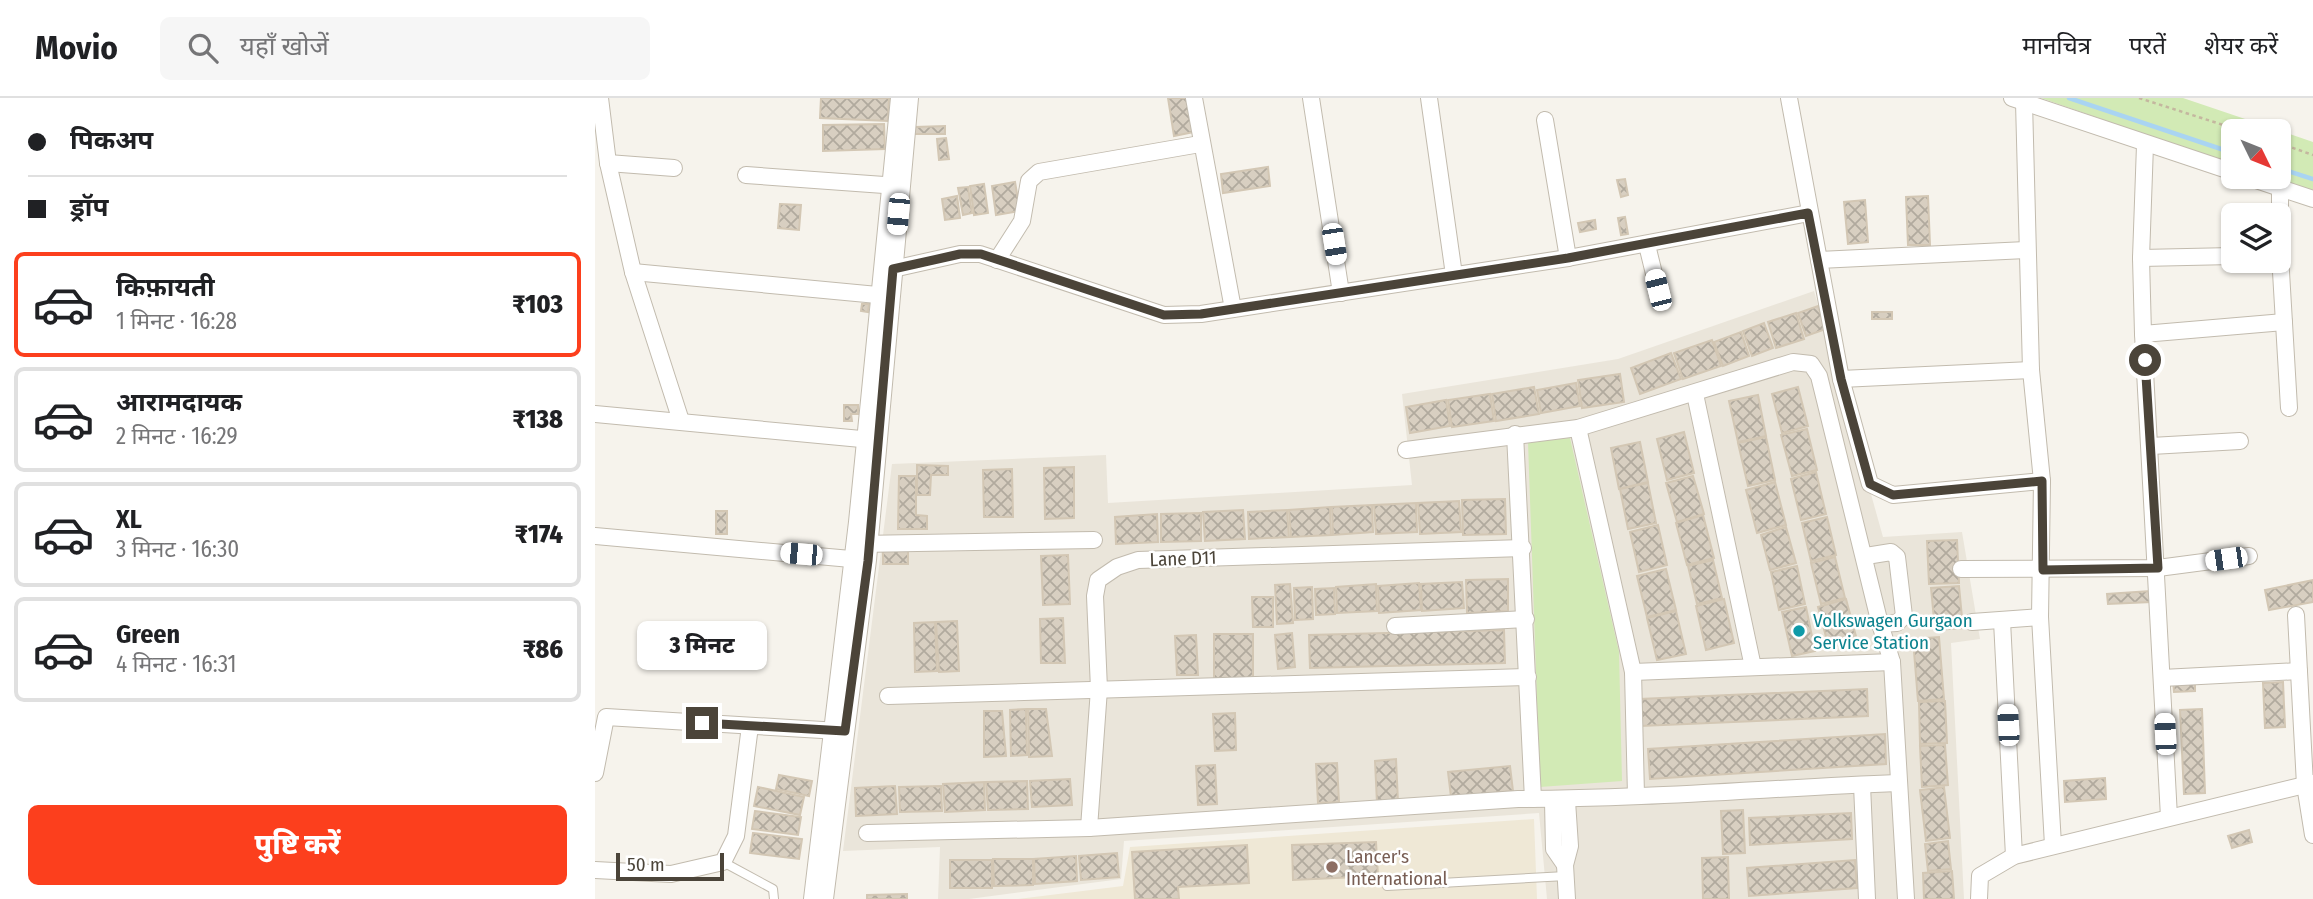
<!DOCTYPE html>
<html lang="hi">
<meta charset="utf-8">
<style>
body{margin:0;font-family:"Fira Sans Condensed","Noto Sans Devanagari",sans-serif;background:#f6f6f6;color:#202124;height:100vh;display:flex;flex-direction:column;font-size:26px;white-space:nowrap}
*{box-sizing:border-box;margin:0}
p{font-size:23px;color:#757577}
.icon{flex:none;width:38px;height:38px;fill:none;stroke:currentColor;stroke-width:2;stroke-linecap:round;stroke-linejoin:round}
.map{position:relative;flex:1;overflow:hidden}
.panel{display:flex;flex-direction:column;background:#fff;width:595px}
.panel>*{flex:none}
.top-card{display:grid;align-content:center;height:154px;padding:0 28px;background:#fff}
.needle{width:46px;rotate:133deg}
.fabs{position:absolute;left:1626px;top:21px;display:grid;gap:14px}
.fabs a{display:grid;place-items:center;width:70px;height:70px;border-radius:10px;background:#fff;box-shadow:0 2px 5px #0004;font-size:35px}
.scale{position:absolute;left:21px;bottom:18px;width:108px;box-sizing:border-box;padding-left:7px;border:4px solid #4b4439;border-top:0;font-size:19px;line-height:24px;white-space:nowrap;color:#4b4439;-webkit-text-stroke:5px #fff;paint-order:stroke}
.end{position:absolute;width:32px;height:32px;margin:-16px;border:9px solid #4b4439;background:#fff;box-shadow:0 0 0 4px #fff}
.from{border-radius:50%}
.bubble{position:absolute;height:49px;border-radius:10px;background:#fff;box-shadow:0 2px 5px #0004;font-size:23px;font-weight:800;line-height:49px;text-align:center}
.car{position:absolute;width:21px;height:42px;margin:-21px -10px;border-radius:9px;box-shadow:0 0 5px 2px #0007;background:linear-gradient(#fff 24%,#345 0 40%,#fff 0 76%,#345 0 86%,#fff 0)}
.top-card b{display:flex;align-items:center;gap:24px;height:66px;font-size:26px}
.top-card b+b{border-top:2px solid #e0e0e0}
.top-card i{width:18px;height:18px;background:#202124}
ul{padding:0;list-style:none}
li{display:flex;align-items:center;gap:21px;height:105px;margin:0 14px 10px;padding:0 14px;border:4px solid #e0e0e0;border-radius:10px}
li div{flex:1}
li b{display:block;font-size:26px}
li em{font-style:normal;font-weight:800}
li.active{border-color:#fc3f1d}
li>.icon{width:63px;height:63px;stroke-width:1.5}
.action{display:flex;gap:14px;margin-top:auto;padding:14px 28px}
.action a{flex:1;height:80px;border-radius:10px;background:#fc3f1d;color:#fff;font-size:28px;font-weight:800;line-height:80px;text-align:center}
header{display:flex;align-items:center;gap:42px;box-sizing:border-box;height:98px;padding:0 35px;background:#fff;border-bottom:2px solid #e0e0e0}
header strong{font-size:33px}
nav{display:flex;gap:38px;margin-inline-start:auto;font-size:24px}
.search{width:490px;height:63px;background:#f6f6f6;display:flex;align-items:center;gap:18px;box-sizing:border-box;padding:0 24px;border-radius:10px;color:#757577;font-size:26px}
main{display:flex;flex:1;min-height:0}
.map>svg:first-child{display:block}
.residential{fill:#eae5da}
.education{fill:#efe8d6}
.green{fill:#d2eab5}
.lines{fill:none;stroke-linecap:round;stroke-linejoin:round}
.stream{stroke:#a9d4f2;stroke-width:4.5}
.building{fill:url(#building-cross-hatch);stroke:#d3c7b4;stroke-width:2}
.service-casing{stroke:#c2bbae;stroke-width:10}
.minor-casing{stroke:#c2bbae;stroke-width:18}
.path{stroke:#c4b79f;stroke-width:2.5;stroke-dasharray:3.5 3.5;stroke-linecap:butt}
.service{stroke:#fff;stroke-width:8}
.minor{stroke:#fff;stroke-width:16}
.route{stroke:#4b4439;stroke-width:9}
.culture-dot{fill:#0f9aa8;stroke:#fff;stroke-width:2.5}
.education-dot{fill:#8d6e63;stroke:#fff;stroke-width:2.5}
.labels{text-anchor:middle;stroke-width:5;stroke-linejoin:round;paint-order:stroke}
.street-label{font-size:19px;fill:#4b4439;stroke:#fff}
.culture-label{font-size:19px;fill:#0d838f;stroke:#fff;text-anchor:start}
.education-label{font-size:19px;fill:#785e54;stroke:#fff;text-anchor:start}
</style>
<header>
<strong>Movio</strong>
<div class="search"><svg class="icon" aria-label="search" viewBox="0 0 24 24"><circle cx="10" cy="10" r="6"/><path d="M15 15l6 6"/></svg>यहाँ खोजें</div>
<nav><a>मानचित्र</a><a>परतें</a><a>शेयर करें</a></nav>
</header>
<main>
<section class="panel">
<div class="top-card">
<b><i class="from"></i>पिकअप</b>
<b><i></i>ड्रॉप</b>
</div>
<ul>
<li class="active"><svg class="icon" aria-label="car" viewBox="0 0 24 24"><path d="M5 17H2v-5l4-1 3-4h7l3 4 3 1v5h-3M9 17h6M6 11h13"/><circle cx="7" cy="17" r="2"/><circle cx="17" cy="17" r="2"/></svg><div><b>किफ़ायती</b><p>1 मिनट · 16:28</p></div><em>₹103</em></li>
<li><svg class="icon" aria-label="car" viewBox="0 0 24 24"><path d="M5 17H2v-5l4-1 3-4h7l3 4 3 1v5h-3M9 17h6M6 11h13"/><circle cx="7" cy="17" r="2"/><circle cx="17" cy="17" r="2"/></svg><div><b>आरामदायक</b><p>2 मिनट · 16:29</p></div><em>₹138</em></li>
<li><svg class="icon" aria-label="car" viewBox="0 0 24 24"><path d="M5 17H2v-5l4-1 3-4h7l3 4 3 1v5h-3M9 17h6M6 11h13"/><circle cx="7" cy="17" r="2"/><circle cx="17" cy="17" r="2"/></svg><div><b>XL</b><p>3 मिनट · 16:30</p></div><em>₹174</em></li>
<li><svg class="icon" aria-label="car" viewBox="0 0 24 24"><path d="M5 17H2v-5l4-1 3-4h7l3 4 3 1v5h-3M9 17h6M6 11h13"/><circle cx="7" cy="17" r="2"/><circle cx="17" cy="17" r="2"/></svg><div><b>Green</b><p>4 मिनट · 16:31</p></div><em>₹86</em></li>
</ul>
<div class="action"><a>पुष्टि करें</a></div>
</section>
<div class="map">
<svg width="1718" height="801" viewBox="0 0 1718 801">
<defs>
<pattern id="building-cross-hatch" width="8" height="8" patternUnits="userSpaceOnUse" patternTransform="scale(1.75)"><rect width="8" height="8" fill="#d8cfc1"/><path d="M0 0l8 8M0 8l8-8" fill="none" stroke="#b1aa9e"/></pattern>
</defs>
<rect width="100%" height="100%" fill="#f6f3ec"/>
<path class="residential" d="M1219 193 1288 439 1367 434 1385 541 1356 545 1369 801H952L944 715 529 743 526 781 374 801H343L345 749 248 753 297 366 511 357 513 405 817 387 807 296 1023 261Z"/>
<path class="education" d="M939 721 942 801H423L528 788 535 749Z"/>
<g class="green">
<path d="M1446 0H1588L1718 44V94L1672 79H1684V33H1638V67Z"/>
<path d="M975 340 1024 554 1027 683 945 689 933 344Z"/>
</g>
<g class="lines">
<g class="stream">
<path d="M1474 0 1638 55"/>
<path d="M1684 70 1718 81"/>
</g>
</g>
<g class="building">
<path d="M226 0H294L293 23 225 20Z"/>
<path d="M573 0H593L599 34 579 38Z"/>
<path d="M289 26 290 51 228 53V27Z"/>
<path d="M350 28V36H319L320 29Z"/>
<path d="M351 40 354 61 344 62 342 41Z"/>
<path d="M673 69 675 88 628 95 626 76Z"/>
<path d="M1030 81 1033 97 1026 99 1022 82Z"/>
<path d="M420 84 425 113 401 117 397 88Z"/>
<path d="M389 86 393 115 379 117 375 88Z"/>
<path d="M373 89 377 115 368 117 363 90Z"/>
<path d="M362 98 365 120 350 122 347 101Z"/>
<path d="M1333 98 1335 147H1313L1311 99Z"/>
<path d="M1270 102 1273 144 1253 146 1249 104Z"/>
<path d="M185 106 206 107 204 132 183 130Z"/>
<path d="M1030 119 1033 136 1026 137 1023 120Z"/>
<path d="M1000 122 1001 131 985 134 983 125Z"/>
<path d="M267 206H274L273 214 266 213Z"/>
<path d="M1223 208 1231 231 1211 238 1203 215Z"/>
<rect x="1277" y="214" width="20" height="7"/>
<path d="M1201 215 1209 241 1181 250 1173 224Z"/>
<path d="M1169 225 1178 250 1157 258 1148 233Z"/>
<path d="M1146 234 1154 258 1128 268 1119 244Z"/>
<path d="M1117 242 1126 268 1088 281 1079 255Z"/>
<path d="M1076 255 1086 281 1045 296 1036 270Z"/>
<path d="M1025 276 1029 304 987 310 983 282Z"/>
<path d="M981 285 985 308 946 315 942 292Z"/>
<path d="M939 289 944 316 901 323 897 296Z"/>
<path d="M1203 289 1213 328 1187 335 1177 296Z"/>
<path d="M895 296 899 323 857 329 853 302Z"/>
<path d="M1163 297 1171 338 1143 344 1134 303Z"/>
<path d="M851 302 855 328 815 335 811 309Z"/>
<path d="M249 307H263V316H256L257 323H249Z"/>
<path d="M1212 331 1222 372 1197 378 1186 337Z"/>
<path d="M1089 334 1099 375 1072 382 1062 341Z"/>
<path d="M1171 339 1180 382 1153 388 1143 345Z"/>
<path d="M1045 344 1053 384 1024 391 1016 350Z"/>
<path d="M322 367 353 368V377H336L335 397H322Z"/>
<path d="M479 369V420L450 421 449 370Z"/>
<path d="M417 371 418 419H389L388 372Z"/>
<path d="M1221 374 1231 416 1206 422 1196 381Z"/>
<path d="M304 378H321V417L332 418V431H303Z"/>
<path d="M1098 378 1109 416 1082 424 1071 385Z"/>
<path d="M1180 384 1191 427 1162 435 1151 392Z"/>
<path d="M1053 385 1061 425 1033 431 1025 391Z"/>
<path d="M910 401 911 436 868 437 867 402Z"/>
<path d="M864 403 866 434 825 436 823 405Z"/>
<path d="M821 405 822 434 781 436 779 407Z"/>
<path d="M777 407 778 434 738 437 737 409Z"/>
<path d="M735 409 736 437 696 439 694 412Z"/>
<path d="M648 412 650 441 610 443 608 414Z"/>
<path d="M692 412 694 439 654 441 653 414Z"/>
<rect x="121" y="413" width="11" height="23"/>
<path d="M606 415V443L566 444V416Z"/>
<path d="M562 416 563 444 521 446 520 419Z"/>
<path d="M1108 417 1119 460 1092 467 1081 425Z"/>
<path d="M1232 419 1241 457 1216 463 1207 425Z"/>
<path d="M1063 427 1072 467 1044 474 1035 434Z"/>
<path d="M1191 429 1201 465 1175 472 1166 437Z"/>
<path d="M1362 442 1364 485 1334 486 1332 443Z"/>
<path d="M313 451V466H288V452Z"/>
<path d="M473 457 475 506 448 507 446 458Z"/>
<path d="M1240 459 1250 500 1226 506 1216 465Z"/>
<path d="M1118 462 1127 500 1102 506 1093 468Z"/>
<path d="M1202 468 1210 506 1184 512 1176 474Z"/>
<path d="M1071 471 1081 512 1052 519 1042 478Z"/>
<path d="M913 481V513L872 515 871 482Z"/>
<path d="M1718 482V504L1674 512 1670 492Z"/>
<path d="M867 484 869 510 827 513 826 486Z"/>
<path d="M824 485 826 512 784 515 783 488Z"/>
<path d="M695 486 698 525 682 526 680 487Z"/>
<path d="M781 486 782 513 742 515 741 489Z"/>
<path d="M1364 488 1368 530 1340 532 1336 490Z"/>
<path d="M717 489 718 521 700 522 699 490Z"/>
<path d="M739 490 740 516 721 517 720 491Z"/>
<path d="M1555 493 1556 504 1513 506 1512 496Z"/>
<path d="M657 499H678V529H658Z"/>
<path d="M1129 501 1139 545 1111 552 1101 508Z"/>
<path d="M1251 501 1262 542 1234 550 1223 509Z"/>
<path d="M1211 509 1220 553 1197 558 1187 514Z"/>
<path d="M1081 513 1091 556 1062 562 1052 520Z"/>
<path d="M468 520 470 565H446L445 521Z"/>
<path d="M362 523 364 573 344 574 341 524Z"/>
<path d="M340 524 342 573 320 574 319 525Z"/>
<path d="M909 532 910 565 715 570 714 537Z"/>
<path d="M697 535 700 569 683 571 680 537Z"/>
<path d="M619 536H658V582L619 583Z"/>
<path d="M601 537 603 577H582L580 538Z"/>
<path d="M1344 539 1349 601 1323 603 1318 541Z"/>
<path d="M1600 581V593L1579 594 1578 582Z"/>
<path d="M1688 584 1690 629 1670 630 1668 585Z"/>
<path d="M1272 591 1273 618 1046 628 1045 601Z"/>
<path d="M1350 603 1352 645 1325 646 1324 604Z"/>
<path d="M431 611 432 657 416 658 415 612Z"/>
<path d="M433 611H451L457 658 434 659Z"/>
<path d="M1607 611 1610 695 1589 696 1585 612Z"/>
<path d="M389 613H407L411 658 389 659Z"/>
<path d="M640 615 641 652 620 653 618 616Z"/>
<path d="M1290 636 1291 666 1055 681 1053 651Z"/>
<path d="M1350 647 1353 687 1327 689 1325 648Z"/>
<path d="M801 661 803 704 782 705 780 663Z"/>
<path d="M742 665 744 704 723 705 721 666Z"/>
<path d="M620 667 622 706 603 707 601 668Z"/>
<path d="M915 668 918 693 856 699 853 674Z"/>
<path d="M184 677 217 683 214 698 181 691Z"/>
<path d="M1510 680 1511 701 1470 704 1469 683Z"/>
<path d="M475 681 477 707 437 709 435 683Z"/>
<path d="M432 683 433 711 393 712 391 684Z"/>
<path d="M389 684 390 712 350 714 348 686Z"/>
<path d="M300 688 302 716 261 718 260 690Z"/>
<path d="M346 688 347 713 305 714 304 689Z"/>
<path d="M163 689 209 699 205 717 159 708Z"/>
<path d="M1349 689 1355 740 1331 743 1325 692Z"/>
<path d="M1148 712 1150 755 1128 756 1126 713Z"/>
<path d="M160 713 206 719 203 737 157 731Z"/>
<path d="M1256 715 1257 741 1155 747 1154 720Z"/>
<path d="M1654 732 1657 744 1637 750 1633 738Z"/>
<path d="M158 735 207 741 204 761 155 755Z"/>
<path d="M1353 743 1356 771 1333 773 1330 746Z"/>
<path d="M781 744 783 778 698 782 697 747Z"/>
<path d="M652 747 654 785 583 789 584 801H540L537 754Z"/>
<path d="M522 755 524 779 486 782 484 758Z"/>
<path d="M481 758 482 783 440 786 439 761Z"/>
<path d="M1133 759 1134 801H1108L1107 760Z"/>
<path d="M398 761H438V787L399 788Z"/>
<rect x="355" y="762" width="42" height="28"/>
<path d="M1260 762 1262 790 1154 798 1152 770Z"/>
<path d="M1357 773 1359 801H1329L1328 775Z"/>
<path d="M312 796V801H272V797Z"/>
</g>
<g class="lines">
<defs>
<g id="service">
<path d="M128 764 178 791 179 801"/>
<path d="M792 788 971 778"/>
</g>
<g id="minor">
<path d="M5 0 13 65 38 174 86 323"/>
<path d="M599 0 638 211"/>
<path d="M716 0 746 195"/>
<path d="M834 0 859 177"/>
<path d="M1194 0 1246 281 1275 386 1298 397 1447 383"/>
<path d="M1417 0 1638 74"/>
<path d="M1429 4 1436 272 1447 383 1445 519 1458 747"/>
<path d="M950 22 973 160"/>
<path d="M1550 47 1546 160 1548 236 1574 719"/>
<path d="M13 65 79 70"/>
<path d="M151 77 303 88"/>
<path d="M1652 79 1718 101"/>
<path d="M1685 89V157L1694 310"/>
<path d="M1052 147 1063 192"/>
<path d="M1546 160 1638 158"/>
<path d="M402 162 427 123 434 83 444 74 605 46"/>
<path d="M1224 162 1431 152"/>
<path d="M298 171 365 156H385L569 217 606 216 973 160 1214 115"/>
<path d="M38 174 293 198"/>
<path d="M1548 236 1689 224"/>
<path d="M1246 281 1436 272"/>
<path d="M1100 296 1158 569"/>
<path d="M0 316 277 342"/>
<path d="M983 330 1038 574 1041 697"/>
<path d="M920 336 938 701"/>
<path d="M1556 348 1645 343"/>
<path d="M811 352 983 330 1198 264 1216 266 1224 278 1285 526 1297 564 1311 801"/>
<path d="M0 438 267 462"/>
<path d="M265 446 499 442"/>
<path d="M1271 458 1296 454 1302 459 1309 518 1302 525 1285 526"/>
<path d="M1366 471 1563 470 1654 458"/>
<path d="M1701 517 1710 687 1718 737"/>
<path d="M1407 523 1419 758"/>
<path d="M1377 524 1445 519"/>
<path d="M800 528 931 521"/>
<path d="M1038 574 1297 564"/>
<path d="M1567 580 1704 573"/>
<path d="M293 598 933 579"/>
<path d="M0 675 11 619 244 633"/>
<path d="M1267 687 1272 801"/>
<path d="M958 703 959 751 970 767"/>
<path d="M972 703 975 748 970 767 972 801"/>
<path d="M494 730 504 591 500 498 503 482 522 469 543 462 928 450"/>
<path d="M272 735 494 730 923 701C1049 701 1176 690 1302 685"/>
<path d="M0 772 76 776 128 764 141 738 155 628"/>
<path d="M217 801 262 424 304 0"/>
<path d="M230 801 273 462 315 0"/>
<path d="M1384 801 1385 778 1419 758 1718 685"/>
</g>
</defs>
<use href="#service" class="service-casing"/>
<use href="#minor" class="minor-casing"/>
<g class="path">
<path d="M1544 0 1647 33"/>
<path d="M1684 45 1718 57"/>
</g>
<use href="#service" class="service"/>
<use href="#minor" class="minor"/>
</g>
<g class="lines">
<path class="route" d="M107 625 250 633 273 463 298 171 365 156H386L569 217 606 216 973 160 1213 115 1246 281 1275 386 1298 397 1447 383 1448 472 1563 470 1550 262"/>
</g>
<circle class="culture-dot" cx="1204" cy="533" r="7"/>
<circle class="education-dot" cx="737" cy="769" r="7"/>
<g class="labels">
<g class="street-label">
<text transform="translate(588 460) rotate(-2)" y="7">Lane D11</text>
</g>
<g class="culture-label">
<text x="1218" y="529">Volkswagen Gurgaon<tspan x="1218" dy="22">Service Station</tspan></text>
</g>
<g class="education-label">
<text x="751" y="765">Lancer's<tspan x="751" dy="22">International</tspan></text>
</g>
</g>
</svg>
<div class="fabs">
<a><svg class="needle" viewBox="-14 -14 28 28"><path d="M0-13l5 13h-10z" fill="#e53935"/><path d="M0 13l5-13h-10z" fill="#757577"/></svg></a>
<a><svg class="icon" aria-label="layers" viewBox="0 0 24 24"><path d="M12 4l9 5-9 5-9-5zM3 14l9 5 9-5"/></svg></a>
</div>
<div class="scale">50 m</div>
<i class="end from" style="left:1550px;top:262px"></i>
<i class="end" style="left:107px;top:625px"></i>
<div class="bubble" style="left:42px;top:523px;width:130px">3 मिनट</div>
<i class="car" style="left:303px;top:116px;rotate:185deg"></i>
<i class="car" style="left:739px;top:146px;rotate:171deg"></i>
<i class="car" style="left:1063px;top:192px;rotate:346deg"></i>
<i class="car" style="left:206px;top:456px;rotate:275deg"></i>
<i class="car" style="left:1631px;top:461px;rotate:262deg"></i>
<i class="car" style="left:1413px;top:627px;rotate:357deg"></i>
<i class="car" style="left:1570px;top:636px;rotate:357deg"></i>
</div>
</main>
